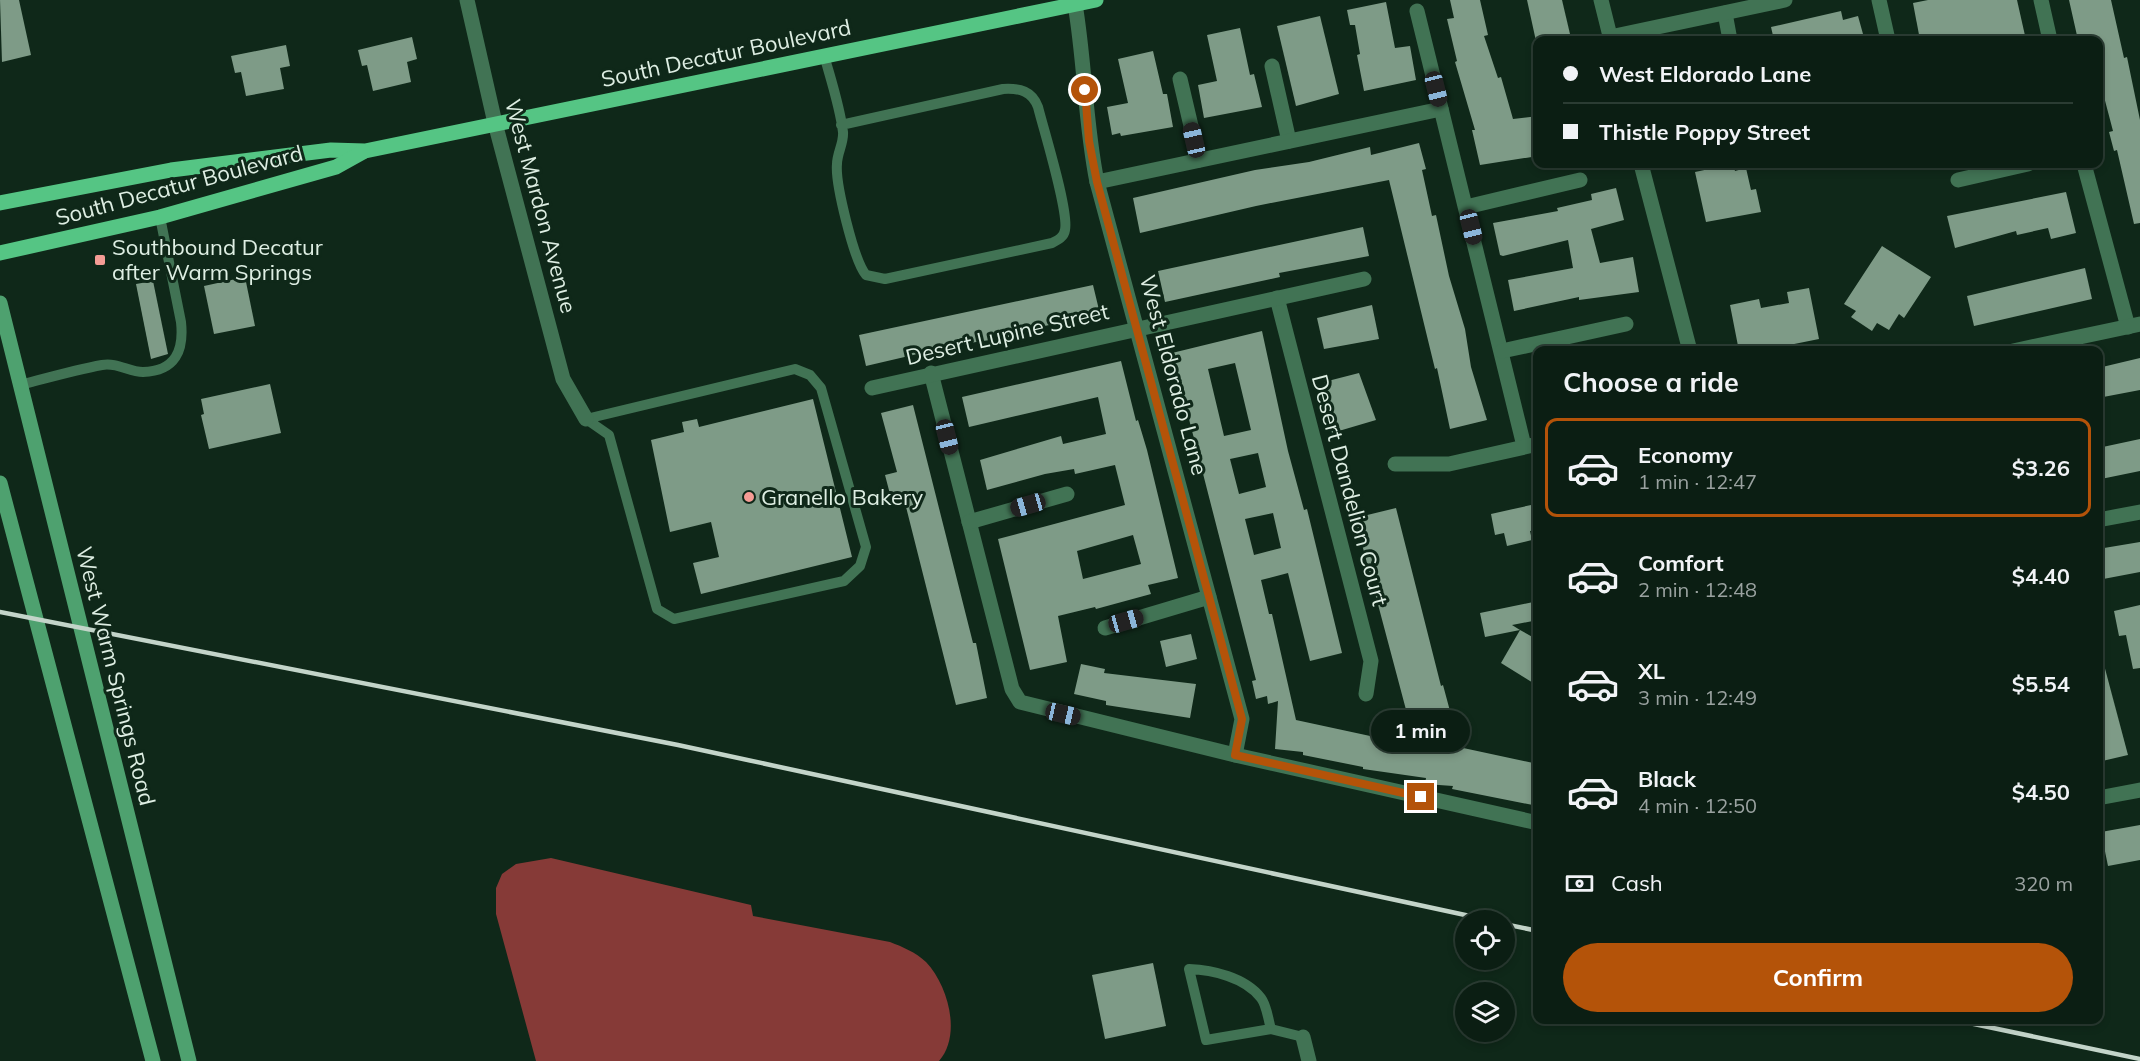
<!DOCTYPE html>
<meta charset="utf-8">
<style>
body{margin:0;font-family:Mulish,sans-serif;background:#192b21;color:#f1f3f6;height:100vh;display:flex;flex-direction:column;font-size:22px;white-space:nowrap}
*{box-sizing:border-box;margin:0}
p{font-size:20px;color:#9aa2a0}
.icon{flex:none;width:33px;height:33px;fill:none;stroke:currentColor;stroke-width:2;stroke-linecap:round;stroke-linejoin:round}
.map{position:relative;flex:1;overflow:hidden}
.details{position:absolute;left:1533px;top:346px;width:570px;height:678px;display:flex;flex-direction:column;background:#0b1e13;border-radius:12px;box-shadow:0 3px 9px #0003,0 0 0 2px #2b3c33}
.details>*{flex:none}
.hud{position:absolute;left:1533px;top:36px;width:570px;height:132px;border-radius:12px;box-shadow:0 3px 9px #0003,0 0 0 2px #2b3c33;display:grid;align-content:center;height:132px;padding:0 30px;background:#0b1e13}
.buttons{position:absolute;left:1455px;top:910px;display:grid;gap:12px}
.buttons a{display:grid;place-items:center;width:60px;height:60px;border-radius:50%;background:#0b1e13;box-shadow:0 3px 9px #0003,0 0 0 2px #2b3c33;font-size:30px}
.end{position:absolute;width:27px;height:27px;margin:-14px;border:8px solid #b45309;background:#fff;box-shadow:0 0 0 3px #fff}
.from{border-radius:50%}
.bubble{position:absolute;height:42px;border-radius:21px;background:#0b1e13;box-shadow:0 3px 9px #0003,0 0 0 2px #2b3c33;font-size:20px;font-weight:700;line-height:42px;text-align:center}
.car{position:absolute;width:18px;height:36px;margin:-18px -9px;border-radius:8px;box-shadow:0 0 4px 2px #0007;background:linear-gradient(#222 24%,#8ab4d8 0 40%,#222 0 76%,#8ab4d8 0 86%,#222 0)}
.hud b{display:flex;align-items:center;gap:21px;height:57px;font-size:22px}
.hud b+b{border-top:2px solid #2b3c33}
.hud i{width:15px;height:15px;background:#f1f3f6}
ul{padding:0;list-style:none}
li{display:flex;align-items:center;gap:18px;height:99px;margin:0 12px 9px;padding:0 18px;border:3px solid transparent;border-radius:12px}
li div{flex:1}
li b{display:block;font-size:22px}
li em{font-style:normal;font-weight:700}
li.on{border-color:#b45309}
li>.icon{width:54px;height:54px;stroke-width:1.5}
h2{padding:0 30px;font-size:27px;line-height:72px}
.pay{display:flex;align-items:center;gap:15px;height:66px;padding:0 30px;font-size:22px}
.pay p{margin-inline-start:auto}
.action{display:flex;gap:12px;margin-top:auto;padding:12px 30px}
.action a{flex:1;height:69px;border-radius:36px;background:#b45309;color:#fff;font-size:24px;font-weight:700;line-height:69px;text-align:center}
.map>svg:first-child{display:block}
.water{fill:#863a37}
.building{fill:#7e9b87;fill-rule:evenodd}
.lines{fill:none;stroke-linecap:round;stroke-linejoin:round}
.lane{stroke:#417354;stroke-width:10}
.street{stroke:#417354;stroke-width:15}
.secondary{stroke:#4ea16f;stroke-width:15}
.primary{stroke:#55c584;stroke-width:15}
.rail{stroke:#c3d4c9;stroke-width:4.5}
.route{stroke:#b45309;stroke-width:8}
.poi-dot{fill:#f59c95;stroke:#0f2819;stroke-width:2}
.labels{text-anchor:middle;stroke-width:6;stroke-linejoin:round;paint-order:stroke}
.street-label{font-size:22px;fill:#deeee3;stroke:#0f2819}
.poi-label{font-size:22px;fill:#deeee3;stroke:#0f2819;text-anchor:start}
</style>
<div class="map">
<svg width="2140" height="1061" viewBox="0 0 2140 1061">
<rect width="100%" height="100%" fill="#0f2819"/>
<path class="water" d="M551 858 751 905 753 916 890 942C903 947 915 952 926 962 948 985 962 1035 939 1061H536L496 914V888L502 874 516 864Z"/>
<g class="building">
<path d="M0 0H19L31 55 2 62Z"/>
<path d="M1450 0H1480L1488 35 1484 36 1498 78 1501 77 1513 119 1538 116V156L1480 165 1472 130H1475L1455 62 1457 61 1447 19 1454 18Z"/>
<path d="M1527 0H1562L1570 34 1536 41Z"/>
<path d="M1928 0H2017L2026 40H1920L1913 3Z"/>
<path d="M2069 0H2111L2124 58 2127 57 2140 120V223L2134 224 2117 150 2114 151 2109 132 2113 131 2098 74V40H2078Z"/>
<path d="M1386 2 1395 48 1410 46 1416 80 1364 91 1357 55 1360 54 1355 25H1350L1347 10Z"/>
<path d="M1841 11 1843 20 1858 16 1863 34 1835 40H1774L1771 27Z"/>
<path d="M1320 16 1339 94 1296 106 1277 26Z"/>
<path d="M1240 28 1250 75 1254 74 1262 107 1204 118 1198 85 1217 81 1207 35Z"/>
<path d="M412 37 417 59 407 62 411 82 373 91 367 65 362 66 358 50Z"/>
<path d="M286 45 290 66 280 68 284 89 246 96 241 72 235 73 231 56Z"/>
<path d="M1153 51 1163 94H1167L1173 127 1121 136 1120 133 1112 135 1107 107 1128 103 1118 59Z"/>
<path d="M1419 143 1426 169 1422 170 1432 216 1436 215 1449 276 1465 329 1471 367 1487 420 1450 429 1437 368 1435 369 1389 180 1256 206 1140 233 1133 198 1255 170 1309 162 1370 147 1371 155Z"/>
<path d="M1733 164 1735 171 1746 168 1751 190 1756 189 1761 212 1706 222 1695 172Z"/>
<path d="M1616 188 1624 220 1591 229 1600 263 1633 257 1639 292 1579 300V297L1514 311 1508 280 1573 268 1568 240 1503 256 1500 255 1493 223 1558 211 1557 208 1592 200 1591 194Z"/>
<path d="M2066 192 2076 233 2051 239 2048 228 2017 235 2016 231 1955 248 1947 216Z"/>
<path d="M1363 227 1369 256 1279 273 1280 277 1165 302 1158 271Z"/>
<path d="M1882 246 1931 277 1904 318 1899 314 1889 330 1877 323 1872 331 1851 317 1856 311 1844 304Z"/>
<path d="M2085 268 2092 299 1974 326 1967 296Z"/>
<path d="M245 277 255 326 214 334 204 286Z"/>
<path d="M153 281 168 354 151 359 136 284Z"/>
<path d="M1093 285 1100 314 1040 327 1010 334V337L956 345 866 366 859 335Z"/>
<path d="M1809 288 1819 339 1760 351H1739L1730 305 1759 299 1761 308 1789 303 1787 292Z"/>
<path d="M1372 305 1379 339 1324 349 1317 318Z"/>
<path d="M1262 331 1288 451 1304 510 1307 509 1342 653 1310 661 1288 573 1261 580 1269 614H1272L1296 720 1398 742H1415L1413 736 1454 740V746L1538 764V806L1452 789 1453 786 1425 784 1426 778 1363 769V767L1303 755V752L1275 749 1278 701 1268 704 1267 696 1256 699 1252 681 1256 680 1172 353ZM1235 363 1251 430 1224 436 1208 369ZM1258 453 1266 487 1239 494 1230 459ZM1273 513 1281 548 1254 555 1245 519Z"/>
<path d="M2140 358V390L2098 398V368Z"/>
<path d="M1121 361 1136 421 1138 420 1147 450 1178 578 1148 585 1151 594 1096 609 1095 607 1058 616 1067 662 1030 670 998 539 1125 505 1115 465 1075 474 1074 469 1045 474 987 490 980 460 1061 436 1063 444 1106 434 1098 397 969 427 962 397ZM1133 535 1141 564 1083 579 1077 551Z"/>
<path d="M1359 373 1376 420 1332 433 1325 408 1330 407 1324 382Z"/>
<path d="M270 384 281 433 209 449 201 415 204 414 201 399Z"/>
<path d="M813 399 852 557 701 594 693 563 719 557 711 522 670 532 651 440 684 432 682 422 697 419 699 427Z"/>
<path d="M913 405 973 643H976L987 698 956 705 903 495 891 498 885 475 897 472 881 413Z"/>
<path d="M2140 439V471L2101 479 2098 448Z"/>
<path d="M1531 505 1537 530 1530 531 1532 540 1507 546 1504 533 1495 535 1491 514Z"/>
<path d="M1396 508 1441 686 1443 685 1450 711 1409 721 1355 518Z"/>
<path d="M2140 542V572L2098 580V549Z"/>
<path d="M1538 601V620L1512 625 1520 630 1485 637 1480 613Z"/>
<path d="M2140 605V668L2133 669 2126 635 2119 636 2114 611Z"/>
<path d="M1520 630 1538 640V686L1501 663Z"/>
<path d="M1191 634 1197 659 1166 667 1160 641Z"/>
<path d="M2103 661 2128 755 2098 762V662Z"/>
<path d="M1081 664 1105 669 1104 673 1196 684 1190 718 1106 705V701L1074 694Z"/>
<path d="M2140 825V860L2108 866 2101 832Z"/>
<path d="M1153 963 1166 1026 1105 1039 1092 975Z"/>
</g>
<g class="lines">
<g class="lane">
<path d="M824 55C831 80 840 107 843 132 844 143 837 153 837 164 835 183 854 261 866 275L885 279 1052 243C1058 240 1064 237 1065 230 1069 211 1044 131 1038 107 1032 91 1020 88 1003 89L841 125"/>
<path d="M795 369 810 375 821 388 866 547 860 566 844 581 674 619 657 609 609 435 586 419Z"/>
<path d="M20 385C47 378 75 370 102 365 117 362 129 372 143 372 176 371 184 350 181 322L160 217"/>
<path d="M1271 1029C1268 1019 1267 1006 1261 998 1245 977 1212 970 1189 969L1206 1040 1271 1029 1303 1037"/>
</g>
<g class="street">
<path d="M467 0 495 123 563 379 586 419"/>
<path d="M1601 0 1611 40"/>
<path d="M1879 0 1888 40"/>
<path d="M2041 0 2050 40"/>
<path d="M1075 4C1085 63 1085 123 1097 182L1242 719 1235 755"/>
<path d="M1417 11 1524 446"/>
<path d="M1725 13 1730 40"/>
<path d="M1610 37 1785 0"/>
<path d="M1272 66 1289 141"/>
<path d="M1180 79 1199 160"/>
<path d="M1641 164 1690 351"/>
<path d="M2084 164 2128 327"/>
<path d="M1958 180 2028 164"/>
<path d="M1097 182 1441 109"/>
<path d="M1466 207 1580 180"/>
<path d="M1277 298 1371 661 1366 694"/>
<path d="M1502 351 1626 324"/>
<path d="M2013 351 2140 324"/>
<path d="M931 373 1012 689 1020 702 1235 755 1538 823"/>
<path d="M872 388 1364 279"/>
<path d="M1395 464H1449L1538 444"/>
<path d="M2098 520 2140 512"/>
<path d="M969 522 1067 494"/>
<path d="M1105 628 1209 597"/>
<path d="M2098 798 2140 790"/>
<path d="M1303 1037 1309 1061"/>
</g>
<g class="secondary">
<path d="M0 303 189 1061"/>
<path d="M0 483 153 1061"/>
</g>
<g class="primary">
<path d="M0 203 171 170 331 150 365 151 1096 0"/>
<path d="M0 253 160 217 336 167 363 152"/>
</g>
<g class="rail">
<path d="M0 612 678 745 1493 921"/>
<path d="M1504 924 1538 931"/>
<path d="M1955 1020 2140 1059"/>
</g>
</g>
<g class="lines">
<path class="route" d="M1085 90 1089 141 1097 182 1242 719 1235 755 1421 797"/>
</g>
<g class="poi-dot">
<rect x="94" y="254" width="12" height="12" rx="3"/>
<circle cx="749" cy="497" r="6"/>
</g>
<g class="labels">
<g class="street-label">
<text transform="translate(726 53) rotate(-12)" y="8">South Decatur Boulevard</text>
<text transform="translate(179 185) rotate(-15)" y="8">South Decatur Boulevard</text>
<text transform="translate(541 206) rotate(75)" y="8">West Mardon Avenue</text>
<text transform="translate(1007 334) rotate(-13)" y="8">Desert Lupine Street</text>
<text transform="translate(1174 375) rotate(75)" y="8">West Eldorado Lane</text>
<text transform="translate(1350 490) rotate(75)" y="8">Desert Dandelion Court</text>
<text transform="translate(116 676) rotate(76)" y="8">West Warm Springs Road</text>
</g>
<g class="poi-label">
<text x="112" y="255">Southbound Decatur<tspan x="112" dy="25">after Warm Springs</tspan></text>
<text x="761" y="505">Granello Bakery</text>
</g>
</g>
</svg>
<div class="buttons">
<a><svg class="icon" aria-label="locate" viewBox="0 0 24 24"><circle cx="12" cy="12" r="6"/><path d="M12 2v4M12 18v4M2 12h4M18 12h4"/></svg></a>
<a><svg class="icon" aria-label="layers" viewBox="0 0 24 24"><path d="M12 4l9 5-9 5-9-5zM3 14l9 5 9-5"/></svg></a>
</div>
<i class="end from" style="left:1085px;top:90px"></i>
<i class="end" style="left:1421px;top:797px"></i>
<div class="bubble" style="left:1371px;top:710px;width:99px">1 min</div>
<i class="car" style="left:1436px;top:89px;rotate:166deg"></i>
<i class="car" style="left:1194px;top:140px;rotate:347deg"></i>
<i class="car" style="left:1471px;top:227px;rotate:166deg"></i>
<i class="car" style="left:947px;top:437px;rotate:166deg"></i>
<i class="car" style="left:1028px;top:505px;rotate:254deg"></i>
<i class="car" style="left:1126px;top:621px;rotate:74deg"></i>
<i class="car" style="left:1063px;top:714px;rotate:103deg"></i>
<div class="hud">
<b><i class="from"></i>West Eldorado Lane</b>
<b><i></i>Thistle Poppy Street</b>
</div>
<section class="details">
<h2>Choose a ride</h2>
<ul>
<li class="on"><svg class="icon" aria-label="car" viewBox="0 0 24 24"><path d="M5 17H2v-5l4-1 3-4h7l3 4 3 1v5h-3M9 17h6M6 11h13"/><circle cx="7" cy="17" r="2"/><circle cx="17" cy="17" r="2"/></svg><div><b>Economy</b><p>1 min · 12:47</p></div><em>$3.26</em></li>
<li><svg class="icon" aria-label="car" viewBox="0 0 24 24"><path d="M5 17H2v-5l4-1 3-4h7l3 4 3 1v5h-3M9 17h6M6 11h13"/><circle cx="7" cy="17" r="2"/><circle cx="17" cy="17" r="2"/></svg><div><b>Comfort</b><p>2 min · 12:48</p></div><em>$4.40</em></li>
<li><svg class="icon" aria-label="car" viewBox="0 0 24 24"><path d="M5 17H2v-5l4-1 3-4h7l3 4 3 1v5h-3M9 17h6M6 11h13"/><circle cx="7" cy="17" r="2"/><circle cx="17" cy="17" r="2"/></svg><div><b>XL</b><p>3 min · 12:49</p></div><em>$5.54</em></li>
<li><svg class="icon" aria-label="car" viewBox="0 0 24 24"><path d="M5 17H2v-5l4-1 3-4h7l3 4 3 1v5h-3M9 17h6M6 11h13"/><circle cx="7" cy="17" r="2"/><circle cx="17" cy="17" r="2"/></svg><div><b>Black</b><p>4 min · 12:50</p></div><em>$4.50</em></li>
</ul>
<div class="pay"><svg class="icon" aria-label="cash" viewBox="0 0 24 24"><path d="M3 7h18v10H3z"/><circle cx="12" cy="12" r="2"/></svg>Cash<p>320 m</p></div>
<div class="action"><a>Confirm</a></div>
</section>
</div>
